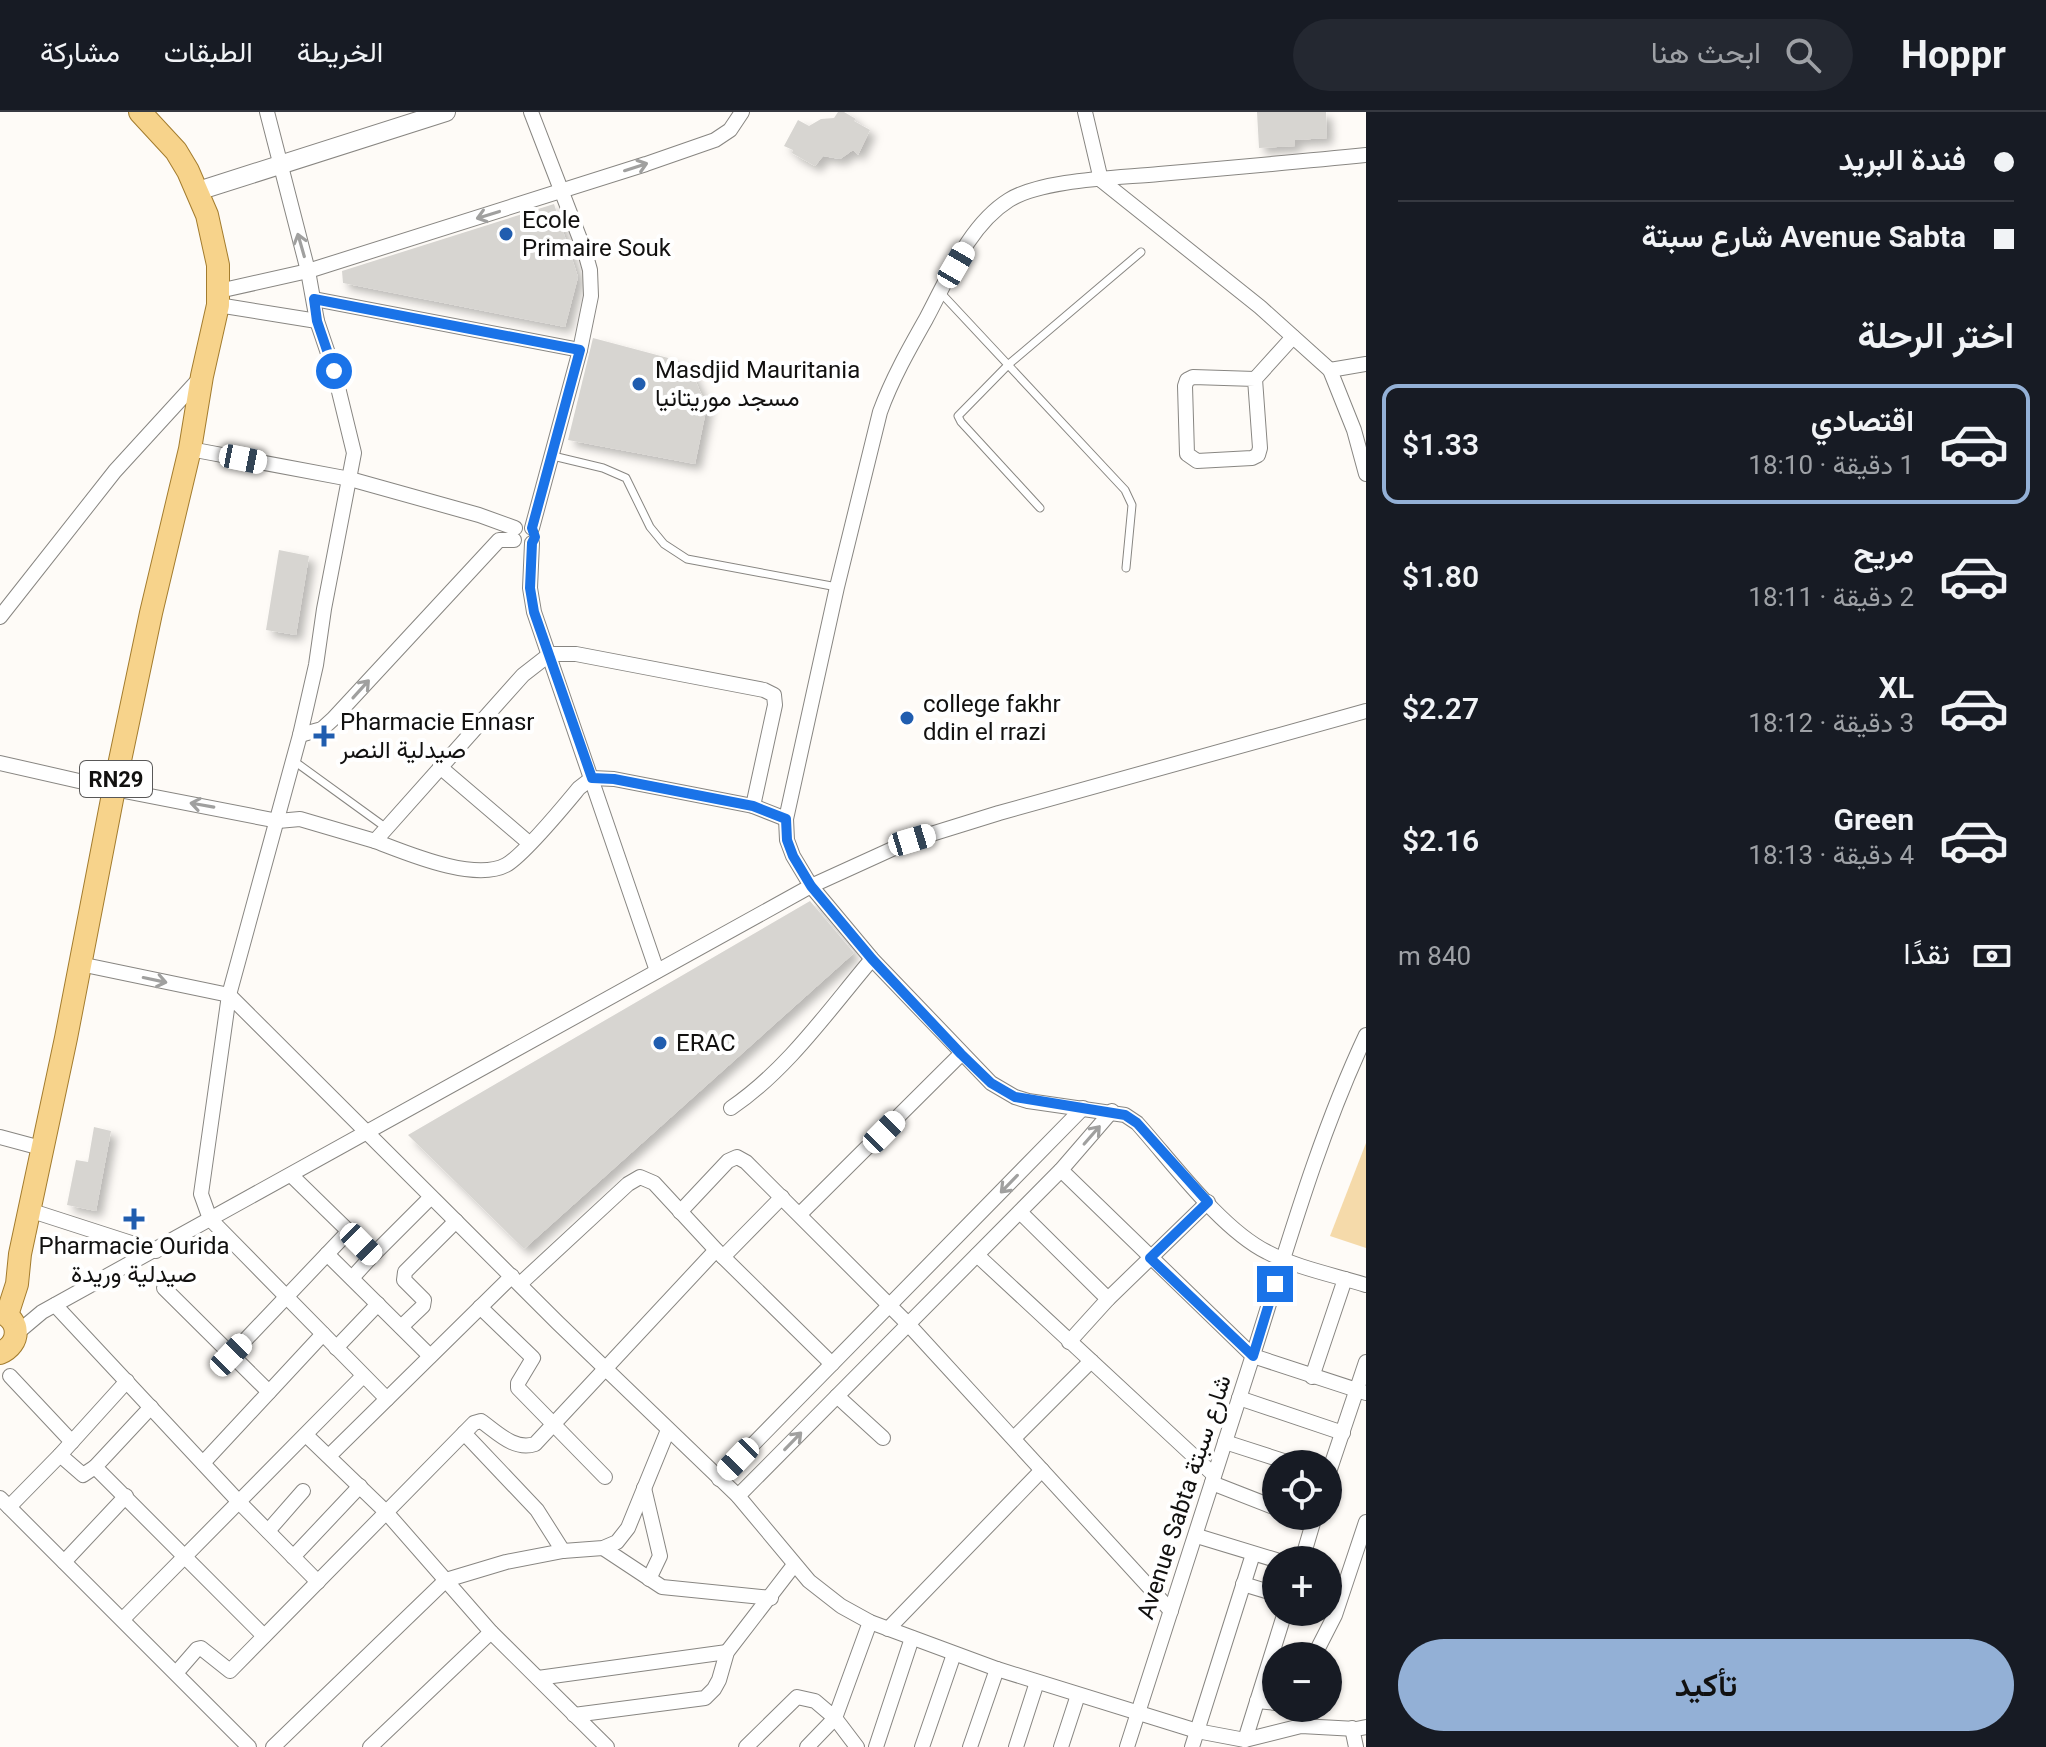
<!DOCTYPE html>
<html lang="ar">
<meta charset="utf-8">
<style>
body{margin:0;font-family:Roboto,Vazirmatn,sans-serif;background:#242831;color:#f1f3f6;direction:rtl;height:100vh;display:flex;flex-direction:column;font-size:30px;white-space:nowrap}
*{box-sizing:border-box;margin:0}
p{font-size:26px;color:#9ea1a6}
.icon{flex:none;width:44px;height:44px;fill:none;stroke:currentColor;stroke-width:2;stroke-linecap:round;stroke-linejoin:round}
.map{position:relative;flex:1;overflow:hidden;direction:ltr}
.panel{display:flex;flex-direction:column;background:#171b24;width:680px}
.panel>*{flex:none}
.guide{display:grid;align-content:center;height:176px;padding:0 32px;background:#171b24}
.tools{position:absolute;left:1262px;top:1338px;display:grid;gap:16px}
.tools a{display:grid;place-items:center;width:80px;height:80px;border-radius:50%;background:#171b24;box-shadow:0 2px 6px #0004;font-size:40px}
.end{position:absolute;width:36px;height:36px;margin:-18px;border:10px solid #1a73e8;background:#fff;box-shadow:0 0 0 4px #fff}
.from{border-radius:50%}
.car{position:absolute;width:24px;height:48px;margin:-24px -12px;border-radius:10px;box-shadow:0 0 6px 2px #0007;background:linear-gradient(#fff 24%,#345 0 40%,#fff 0 76%,#345 0 86%,#fff 0)}
.guide b{display:flex;align-items:center;gap:28px;height:76px;font-size:30px}
.guide b+b{border-top:2px solid #363941}
.guide i{width:20px;height:20px;background:#f1f3f6}
ul{padding:0;list-style:none}
li{display:flex;align-items:center;gap:24px;height:120px;margin:0 16px 12px;padding:0 16px;border:4px solid transparent;border-radius:16px}
li div{flex:1}
li b{display:block;font-size:30px}
li em{font-style:normal;font-weight:600}
li.current{border-color:#93b0d6}
li>.icon{width:72px;height:72px;stroke-width:1.5}
h2{padding:0 32px;font-size:36px;line-height:96px}
.pay{display:flex;align-items:center;gap:20px;height:88px;padding:0 32px;font-size:30px}
.pay p{margin-inline-start:auto}
.primary-button{display:flex;gap:16px;margin-top:auto;padding:16px 32px}
.primary-button a{flex:1;height:92px;border-radius:48px;background:#93b0d6;color:#111;font-size:32px;font-weight:600;line-height:92px;text-align:center}
header{display:flex;align-items:center;gap:48px;box-sizing:border-box;height:112px;padding:0 40px;background:#171b24;border-bottom:2px solid #363941}
header strong{font-size:38px}
nav{display:flex;gap:44px;margin-inline-start:auto;font-size:28px}
.search{width:560px;height:72px;background:#242831;display:flex;align-items:center;gap:20px;box-sizing:border-box;padding:0 28px;border-radius:44px;color:#9ea1a6;font-size:30px}
main{display:flex;flex:1;min-height:0}
.map>svg:first-child{display:block}
.green{fill:#f5daaa}
.building{fill:#d7d5d1;filter:url(#shadow)}
.lines{fill:none;stroke-linecap:round;stroke-linejoin:round}
.service-casing{stroke:#888682;stroke-width:9}
.minor-casing{stroke:#888682;stroke-width:16}
.tertiary-casing{stroke:#888682;stroke-width:20}
.primary-casing{stroke:#a37c2e;stroke-width:24}
.service{stroke:#fff;stroke-width:7}
.minor{stroke:#fff;stroke-width:14}
.tertiary{stroke:#fff;stroke-width:18}
.primary{stroke:#f7d38b;stroke-width:22}
.oneway{stroke:#a0a09f}
.route{stroke:#1a73e8;stroke-width:10}
.poi-dot{fill:#205daf;stroke:#fff;stroke-width:3}
.labels{text-anchor:middle;stroke-width:8;stroke-linejoin:round;paint-order:stroke}
.shield{fill:#fff;stroke:#595858;stroke-width:2}
.shield-label{font-size:22px;font-weight:bold;fill:#121110}
.poi-label{font-size:24px;fill:#121110;stroke:#fff;text-anchor:start}
.street-label{font-size:24px;fill:#121110;stroke:#fff}
</style>
<header>
<strong>Hoppr</strong>
<div class="search"><svg class="icon" aria-label="search" viewBox="0 0 24 24"><circle cx="10" cy="10" r="6"/><path d="M15 15l6 6"/></svg>ابحث هنا</div>
<nav><a>الخريطة</a><a>الطبقات</a><a>مشاركة</a></nav>
</header>
<main>
<section class="panel">
<div class="guide">
<b><i class="from"></i>فندة البريد</b>
<b><i></i>Avenue Sabta شارع سبتة</b>
</div>
<h2>اختر الرحلة</h2>
<ul>
<li class="current"><svg class="icon" aria-label="car" viewBox="0 0 24 24"><path d="M5 17H2v-5l4-1 3-4h7l3 4 3 1v5h-3M9 17h6M6 11h13"/><circle cx="7" cy="17" r="2"/><circle cx="17" cy="17" r="2"/></svg><div><b>اقتصادي</b><p>1 دقيقة · 18:10</p></div><em>$1.33</em></li>
<li><svg class="icon" aria-label="car" viewBox="0 0 24 24"><path d="M5 17H2v-5l4-1 3-4h7l3 4 3 1v5h-3M9 17h6M6 11h13"/><circle cx="7" cy="17" r="2"/><circle cx="17" cy="17" r="2"/></svg><div><b>مريح</b><p>2 دقيقة · 18:11</p></div><em>$1.80</em></li>
<li><svg class="icon" aria-label="car" viewBox="0 0 24 24"><path d="M5 17H2v-5l4-1 3-4h7l3 4 3 1v5h-3M9 17h6M6 11h13"/><circle cx="7" cy="17" r="2"/><circle cx="17" cy="17" r="2"/></svg><div><b>XL</b><p>3 دقيقة · 18:12</p></div><em>$2.27</em></li>
<li><svg class="icon" aria-label="car" viewBox="0 0 24 24"><path d="M5 17H2v-5l4-1 3-4h7l3 4 3 1v5h-3M9 17h6M6 11h13"/><circle cx="7" cy="17" r="2"/><circle cx="17" cy="17" r="2"/></svg><div><b>Green</b><p>4 دقيقة · 18:13</p></div><em>$2.16</em></li>
</ul>
<div class="pay"><svg class="icon" aria-label="cash" viewBox="0 0 24 24"><path d="M3 7h18v10H3z"/><circle cx="12" cy="12" r="2"/></svg>نقدًا<p>840 m</p></div>
<div class="primary-button"><a>تأكيد</a></div>
</section>
<div class="map">
<svg width="1366" height="1635" viewBox="0 0 1366 1635">
<defs>
<filter id="shadow"><feDropShadow dx="6" dy="6" stdDeviation="4" flood-color="#0004"/></filter>
</defs>
<rect width="100%" height="100%" fill="#fefbf7"/>
<path class="green" d="M1366 1031V1136L1330 1124Z"/>
<g class="building">
<path d="M838 0H844L856 7 854 9 870 18 858 43 853 38 840 47 823 44 815 54 792 41 793 38 784 34 798 8 809 14 821 7 834 6Z"/>
<path d="M1257 0H1326L1327 26 1295 28V34L1259 36Z"/>
<path d="M554 92 578 165 565 215 343 171 342 159Z"/>
<path d="M593 226 687 251 707 294 695 352 568 328Z"/>
<path d="M279 438 309 444 296 523 266 518Z"/>
<path d="M810 789 854 841 524 1137 408 1023Z"/>
<path d="M94 1015 111 1019 96 1099 67 1093 76 1048 88 1050Z"/>
</g>
<g class="lines">
<defs>
<g id="service">
<path d="M940 180 1125 378 1132 393 1126 456"/>
<path d="M553 344 603 356 626 366 650 415 664 432 687 447 837 475"/>
<path d="M1040 396 961 310 958 304 1009 252 1141 140"/>
<path d="M294 649 385 715"/>
</g>
<g id="minor">
<path d="M267 0 308 159 317 209 334 259 354 341 324 497 316 553 300 623 229 883 201 1082 210 1107 387 1287"/>
<path d="M531 0 585 140 590 158 591 184 580 238 532 416"/>
<path d="M1085 0 1101 68"/>
<path d="M1366 43C1297 50 1228 56 1159 62 1118 66 1043 67 1009 88 969 113 948 166 926 207 909 237 892 267 880 300L837 475 786 707 787 728 793 744 811 774 872 847 991 971 1015 985 1028 989 1125 1003 1137 1011C1172 1050 1221 1117 1267 1140 1297 1156 1334 1163 1366 1173"/>
<path d="M1101 68 1260 195 1330 258 1354 318 1366 362"/>
<path d="M219 179 308 159 646 52 715 28 730 18 742 0"/>
<path d="M314 187 580 238"/>
<path d="M218 193 317 209"/>
<path d="M1330 258 1366 252"/>
<path d="M1255 267 1193 265 1187 268 1185 274 1187 342 1197 349 1252 346 1258 343 1260 336 1255 267 1293 225"/>
<path d="M190 337 350 367 479 403 515 416"/>
<path d="M532 431 530 476 534 500 657 859"/>
<path d="M0 505 115 359 201 265"/>
<path d="M300 623 322 617 333 607 499 428H514"/>
<path d="M0 651 114 677 278 709 300 707 375 729 523 563 550 542H576L764 578 774 583 775 593 753 694"/>
<path d="M440 655 529 731"/>
<path d="M375 729C407 741 474 770 506 753 524 743 564 694 579 676L592 666 614 667 753 694 786 707"/>
<path d="M80 852 229 883 558 1211 738 1384 809 1469 841 1494 870 1510 997 1557 1197 1619 1245 1628 1301 1614 1356 1617 1366 1615"/>
<path d="M731 996C787 958 828 899 872 847"/>
<path d="M0 1025 41 1036"/>
<path d="M1061 1058 1253 1244 1366 1281"/>
<path d="M291 1063 373 1143 431 1085"/>
<path d="M29 1098 156 1139"/>
<path d="M680 1100 728 1049 737 1045 746 1050 909 1213 1171 1499"/>
<path d="M1020 1100 1108 1187"/>
<path d="M800 1102 961 942"/>
<path d="M327 1142 430 1244"/>
<path d="M977 1143 1214 1363"/>
<path d="M723 1145 782 1085"/>
<path d="M352 1166 373 1143"/>
<path d="M520 1172 628 1072 640 1065 654 1071 716 1138 832 1252"/>
<path d="M164 1176 269 1280"/>
<path d="M55 1193 239 1390 318 1470"/>
<path d="M480 1195 533 1246 518 1271V1276L605 1365"/>
<path d="M401 1215 423 1194 424 1188 404 1168 405 1160 456 1109"/>
<path d="M17 1221 42 1200 811 774 912 728 999 701 1366 599"/>
<path d="M1069 1230 1108 1187 1208 1090"/>
<path d="M336 1236 378 1192"/>
<path d="M231 1243 348 1120"/>
<path d="M10 1264 72 1330"/>
<path d="M1312 1265 1345 1167"/>
<path d="M837 1284 883 1326"/>
<path d="M1239 1286 1343 1321"/>
<path d="M151 1295 95 1355 264 1524"/>
<path d="M464 1321 537 1398 563 1439"/>
<path d="M306 1323 386 1400 491 1520 607 1635"/>
<path d="M1014 1326 1091 1249"/>
<path d="M1225 1330 1293 1352"/>
<path d="M60 1343 83 1363 95 1355"/>
<path d="M329 1344 512 1164"/>
<path d="M203 1351 323 1222"/>
<path d="M1328 1363 1366 1250"/>
<path d="M719 1367 1083 996"/>
<path d="M1212 1371 1276 1396"/>
<path d="M644 1376 660 1444 649 1467"/>
<path d="M738 1384 1061 1058 1112 999"/>
<path d="M0 1386 249 1635"/>
<path d="M9 1395 60 1343 127 1269"/>
<path d="M268 1419 303 1379"/>
<path d="M1197 1424 1276 1448"/>
<path d="M603 1436 662 1475 771 1486"/>
<path d="M293 1445 360 1374"/>
<path d="M1302 1448 1315 1404"/>
<path d="M64 1450 126 1384"/>
<path d="M1243 1472 1276 1482"/>
<path d="M123 1507 363 1264"/>
<path d="M888 1517 1042 1358"/>
<path d="M1314 1544 1335 1503 1366 1410"/>
<path d="M177 1560 197 1537 201 1536 230 1559 474 1311 481 1309C497 1320 514 1339 535 1332L716 1138"/>
<path d="M538 1566 727 1540"/>
<path d="M1257 1589 1276 1591"/>
<path d="M574 1603 705 1586 714 1577 719 1568 727 1540 794 1453"/>
<path d="M1352 1616 1356 1635"/>
<path d="M1245 1628 1285 1500"/>
<path d="M273 1635 446 1468 506 1450 563 1439 603 1436 617 1430 628 1416 668 1318"/>
<path d="M370 1635 491 1520"/>
<path d="M746 1635 797 1585 815 1589 835 1606 870 1510"/>
<path d="M807 1635 835 1606 857 1635"/>
<path d="M876 1635 912 1526"/>
<path d="M922 1635 954 1542"/>
<path d="M970 1635 997 1557"/>
<path d="M1016 1635 1037 1570"/>
<path d="M1061 1635 1078 1583"/>
<path d="M1127 1635C1168 1504 1212 1374 1253 1243 1287 1136 1318 1025 1366 923"/>
<path d="M1192 1635 1253 1442"/>
</g>
<path id="tertiary" d="M198 79 446 0"/>
<g id="primary">
<path d="M0 1200C21 1208 21 1232 0 1241"/>
<path d="M7 1203 17 1172 20 1142 66 926 114 677 151 501 190 337 202 264 218 193V153L207 103 188 59 176 39 140 0"/>
</g>
</defs>
<use href="#service" class="service-casing"/>
<use href="#minor" class="minor-casing"/>
<use href="#tertiary" class="tertiary-casing"/>
<use href="#primary" class="primary-casing"/>
<use href="#service" class="service"/>
<use href="#minor" class="minor"/>
<use href="#tertiary" class="tertiary"/>
<use href="#primary" class="primary"/>
</g>
<defs><path id="oneway-shaft" d="M-6 0H5M1.5-3L5.5 0L1.5 3" fill="none" stroke-width="1.6" stroke-linecap="round" stroke-linejoin="round" transform="scale(2)"/></defs>
<g class="oneway">
<use href="#oneway-shaft" transform="translate(636 55) rotate(-18)"/>
<use href="#oneway-shaft" transform="translate(488 103) rotate(163)"/>
<use href="#oneway-shaft" transform="translate(301 133) rotate(-106)"/>
<use href="#oneway-shaft" transform="translate(361 577) rotate(-48)"/>
<use href="#oneway-shaft" transform="translate(202 693) rotate(-170)"/>
<use href="#oneway-shaft" transform="translate(155 868) rotate(12)"/>
<use href="#oneway-shaft" transform="translate(1092 1023) rotate(-49)"/>
<use href="#oneway-shaft" transform="translate(1009 1072) rotate(134)"/>
<use href="#oneway-shaft" transform="translate(793 1329) rotate(-46)"/>
</g>
<g class="lines">
<path class="route" d="M334 259 317 209 314 187 580 238 532 416 535 425 532 431 530 476 534 500 592 666 614 667 753 694 786 707 787 728 793 744 811 774 872 847 961 942 991 971 1015 985 1125 1003 1137 1011 1208 1090 1150 1146 1253 1244 1275 1172"/>
</g>
<g class="poi-dot">
<circle cx="506" cy="122" r="8"/>
<circle cx="639" cy="272" r="8"/>
<circle cx="907" cy="606" r="8"/>
<path d="M320 612h8v8h8v8h-8v8h-8v-8h-8v-8h8z"/>
<circle cx="660" cy="931" r="8"/>
<path d="M130 1095h8v8h8v8h-8v8h-8v-8h-8v-8h8z"/>
</g>
<g class="labels">
<rect class="shield" x="80" y="649" width="72" height="36" rx="6"/>
<g class="shield-label">
<text x="116" y="675">RN29</text>
</g>
<g class="poi-label">
<text x="522" y="116">Ecole<tspan x="522" dy="28">Primaire Souk</tspan></text>
<text x="655" y="266">Masdjid Mauritania<tspan x="655" dy="28">مسجد موريتانيا</tspan></text>
<text x="923" y="600">college fakhr<tspan x="923" dy="28">ddin el rrazi</tspan></text>
<text x="340" y="618">Pharmacie Ennasr<tspan x="340" dy="28">صيدلية النصر</tspan></text>
<text x="676" y="939">ERAC</text>
<text x="134" y="1142" text-anchor="middle">Pharmacie Ourida<tspan x="134" dy="28">صيدلية وريدة</tspan></text>
</g>
<g class="street-label">
<text transform="translate(1184 1385) rotate(-72)" y="8">Avenue Sabta شارع سبتة</text>
</g>
</g>
</svg>
<div class="tools">
<a><svg class="icon" aria-label="locate" viewBox="0 0 24 24"><circle cx="12" cy="12" r="6"/><path d="M12 2v4M12 18v4M2 12h4M18 12h4"/></svg></a>
<a>+</a>
<a>−</a>
</div>
<i class="end from" style="left:334px;top:259px"></i>
<i class="end" style="left:1275px;top:1172px"></i>
<i class="car" style="left:956px;top:153px;rotate:30deg"></i>
<i class="car" style="left:243px;top:347px;rotate:101deg"></i>
<i class="car" style="left:912px;top:728px;rotate:73deg"></i>
<i class="car" style="left:884px;top:1020px;rotate:45deg"></i>
<i class="car" style="left:361px;top:1132px;rotate:135deg"></i>
<i class="car" style="left:231px;top:1243px;rotate:44deg"></i>
<i class="car" style="left:738px;top:1347px;rotate:224deg"></i>
</div>
</main>
